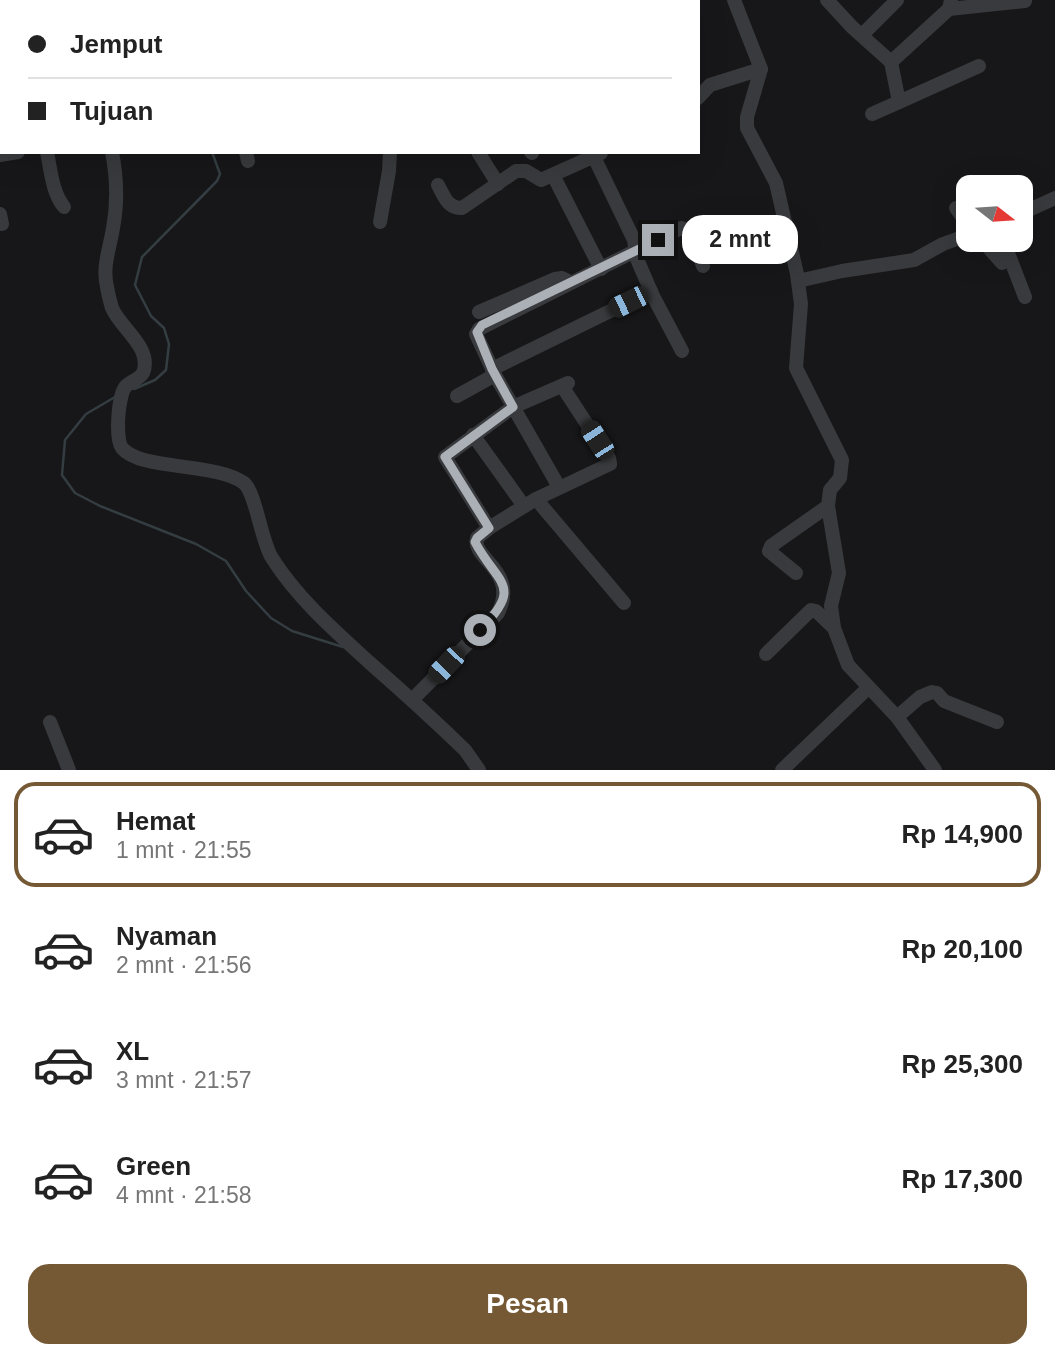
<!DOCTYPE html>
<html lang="id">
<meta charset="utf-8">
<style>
body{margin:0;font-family:Helvetica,sans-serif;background:#f2f2f2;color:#222;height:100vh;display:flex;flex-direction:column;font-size:26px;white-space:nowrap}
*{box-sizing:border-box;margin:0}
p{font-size:23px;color:#767676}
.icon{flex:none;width:38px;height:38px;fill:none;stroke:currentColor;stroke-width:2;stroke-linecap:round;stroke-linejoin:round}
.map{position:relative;height:770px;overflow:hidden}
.sheet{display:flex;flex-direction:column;background:#fff;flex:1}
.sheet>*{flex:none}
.banner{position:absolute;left:0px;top:0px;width:700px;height:154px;box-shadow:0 7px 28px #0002;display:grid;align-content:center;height:154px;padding:0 28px;background:#fff}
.needle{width:46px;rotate:107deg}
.buttons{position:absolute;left:956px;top:175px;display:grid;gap:14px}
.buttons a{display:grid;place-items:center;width:77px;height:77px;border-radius:14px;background:#fff;box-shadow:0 7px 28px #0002;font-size:35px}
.end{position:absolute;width:32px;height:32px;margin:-16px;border:9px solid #abb0b7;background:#111;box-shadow:0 0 0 4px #111}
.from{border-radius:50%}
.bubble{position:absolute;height:49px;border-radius:21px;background:#fff;box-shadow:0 7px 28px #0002;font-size:23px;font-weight:800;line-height:49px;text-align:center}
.car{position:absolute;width:21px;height:42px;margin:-21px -10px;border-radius:9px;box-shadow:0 0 5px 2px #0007;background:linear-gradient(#222 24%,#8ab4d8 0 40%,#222 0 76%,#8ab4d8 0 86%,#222 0)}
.banner b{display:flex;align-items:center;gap:24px;height:66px;font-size:26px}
.banner b+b{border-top:2px solid #e0e0e0}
.banner i{width:18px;height:18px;background:#222}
ul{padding:12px 0 0;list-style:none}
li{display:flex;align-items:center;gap:21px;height:105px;margin:0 14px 10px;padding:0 14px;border:4px solid transparent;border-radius:21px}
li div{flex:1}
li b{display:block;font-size:26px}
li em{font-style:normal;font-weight:800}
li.active{border-color:#755935}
li>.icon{width:63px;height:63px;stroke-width:1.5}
.primary-button{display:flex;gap:14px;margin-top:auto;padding:14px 28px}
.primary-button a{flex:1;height:80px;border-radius:21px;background:#755935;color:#fff;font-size:28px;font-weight:800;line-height:80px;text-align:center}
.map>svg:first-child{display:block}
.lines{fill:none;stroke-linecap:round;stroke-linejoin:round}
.stream{stroke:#343d42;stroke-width:2.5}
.minor{stroke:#393a3d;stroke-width:14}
.route{stroke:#abb0b7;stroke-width:9}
</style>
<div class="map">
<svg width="1055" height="770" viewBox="0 0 1055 770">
<rect width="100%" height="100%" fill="#171719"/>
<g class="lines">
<g class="stream">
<path d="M134 389 155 380 166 370 169 344 164 328 151 316 135 285 142 257 217 181 220 174 212 152"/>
<path d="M115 397 86 414 65 440 62 475 75 493 100 506 196 544 226 561 246 591 271 618 292 631 343 647"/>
</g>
<g class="minor">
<path d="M59 0 60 2"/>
<path d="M314 0 316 2"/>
<path d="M380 0 381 2"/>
<path d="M583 0V2"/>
<path d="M734 0 761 69 747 117V128L776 183 797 274 801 304 796 368 842 460 840 478 830 490 828 506 839 573 831 606 834 628 848 665 897 717 935 770"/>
<path d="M827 0 852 27 891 62 949 9 951 0"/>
<path d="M121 2 124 0"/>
<path d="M177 2V0"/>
<path d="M229 2 230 0"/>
<path d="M949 9 1025 1"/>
<path d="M862 35 897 0"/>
<path d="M891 62 899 102 979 66"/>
<path d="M698 98 710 85 761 69"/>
<path d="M872 114 899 102"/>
<path d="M47 152C51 171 52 192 64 207"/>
<path d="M112 152C117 178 118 202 113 228 110 248 102 266 107 287 108 293 110 301 112 308 121 329 153 348 143 373 138 380 131 381 126 386 118 394 115 439 122 448 141 471 215 462 244 483 256 493 261 541 272 558 298 599 335 631 370 663 402 691 434 720 465 750L479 770"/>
<path d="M246 152 248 161"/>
<path d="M478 152 498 184"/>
<path d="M531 152 532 153"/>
<path d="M0 155 18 152"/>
<path d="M594 157 634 240 637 259 653 296 682 351"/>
<path d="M553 175 601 269"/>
<path d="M438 185C444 196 448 209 462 208L516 171H526L541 180 601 153"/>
<path d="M956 208 968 225"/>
<path d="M0 214 2 224"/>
<path d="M1020 214 1055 198"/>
<path d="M380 222 389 171 390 152"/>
<path d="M982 240 1002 263"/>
<path d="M1003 240 1025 297"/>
<path d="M798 281 842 271 914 260 943 244 968 235"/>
<path d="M479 312 555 279 562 278 570 282"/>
<path d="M492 369 651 291"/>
<path d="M457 396 495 375"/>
<path d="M473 435 524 506"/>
<path d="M559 487 495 375 476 334 479 329 681 228 688 230 692 233 703 266"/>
<path d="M536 499 624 603"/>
<path d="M489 528 445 457 513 407 568 383"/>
<path d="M796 573 769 551 771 546 828 506"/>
<path d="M766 654 811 610 816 611 834 628"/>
<path d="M412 700 498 613C519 570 471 559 477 538L489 528 536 499 610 464 609 458 562 386"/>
<path d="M897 717 920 697 932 692 937 693 944 701 997 722"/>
<path d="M50 722 69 770"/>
<path d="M782 770 868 688"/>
</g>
</g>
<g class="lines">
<path class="route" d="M480 630C525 585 497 584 475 542L477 538 489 528 445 457 513 407 492 369 477 332 482 325 658 240"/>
</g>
</svg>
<div class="buttons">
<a><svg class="needle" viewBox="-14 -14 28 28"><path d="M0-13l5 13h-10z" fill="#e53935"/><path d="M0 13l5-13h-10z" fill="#767676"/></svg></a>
</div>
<i class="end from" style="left:480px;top:630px"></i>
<i class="end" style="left:658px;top:240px"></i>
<div class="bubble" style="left:682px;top:215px;width:116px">2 mnt</div>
<i class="car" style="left:628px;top:302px;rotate:244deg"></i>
<i class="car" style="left:597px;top:440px;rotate:327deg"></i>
<i class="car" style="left:446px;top:665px;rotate:224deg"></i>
<div class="banner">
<b><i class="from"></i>Jemput</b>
<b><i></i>Tujuan</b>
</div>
</div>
<section class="sheet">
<ul>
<li class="active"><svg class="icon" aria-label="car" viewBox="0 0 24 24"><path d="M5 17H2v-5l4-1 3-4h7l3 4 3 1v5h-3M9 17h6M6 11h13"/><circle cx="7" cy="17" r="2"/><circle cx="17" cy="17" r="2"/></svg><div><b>Hemat</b><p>1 mnt · 21:55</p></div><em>Rp 14,900</em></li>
<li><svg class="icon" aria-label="car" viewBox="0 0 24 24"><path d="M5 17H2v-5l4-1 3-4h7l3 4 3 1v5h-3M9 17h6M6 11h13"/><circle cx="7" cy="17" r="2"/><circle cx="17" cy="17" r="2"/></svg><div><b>Nyaman</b><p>2 mnt · 21:56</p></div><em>Rp 20,100</em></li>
<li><svg class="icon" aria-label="car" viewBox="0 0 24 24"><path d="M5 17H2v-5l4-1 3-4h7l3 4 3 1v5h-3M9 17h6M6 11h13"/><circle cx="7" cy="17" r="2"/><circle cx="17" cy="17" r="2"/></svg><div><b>XL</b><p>3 mnt · 21:57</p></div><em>Rp 25,300</em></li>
<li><svg class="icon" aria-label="car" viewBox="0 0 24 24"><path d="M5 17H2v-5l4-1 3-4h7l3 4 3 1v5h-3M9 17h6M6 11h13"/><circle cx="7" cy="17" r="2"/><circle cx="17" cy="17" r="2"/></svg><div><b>Green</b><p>4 mnt · 21:58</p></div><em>Rp 17,300</em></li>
</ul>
<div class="primary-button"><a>Pesan</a></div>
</section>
